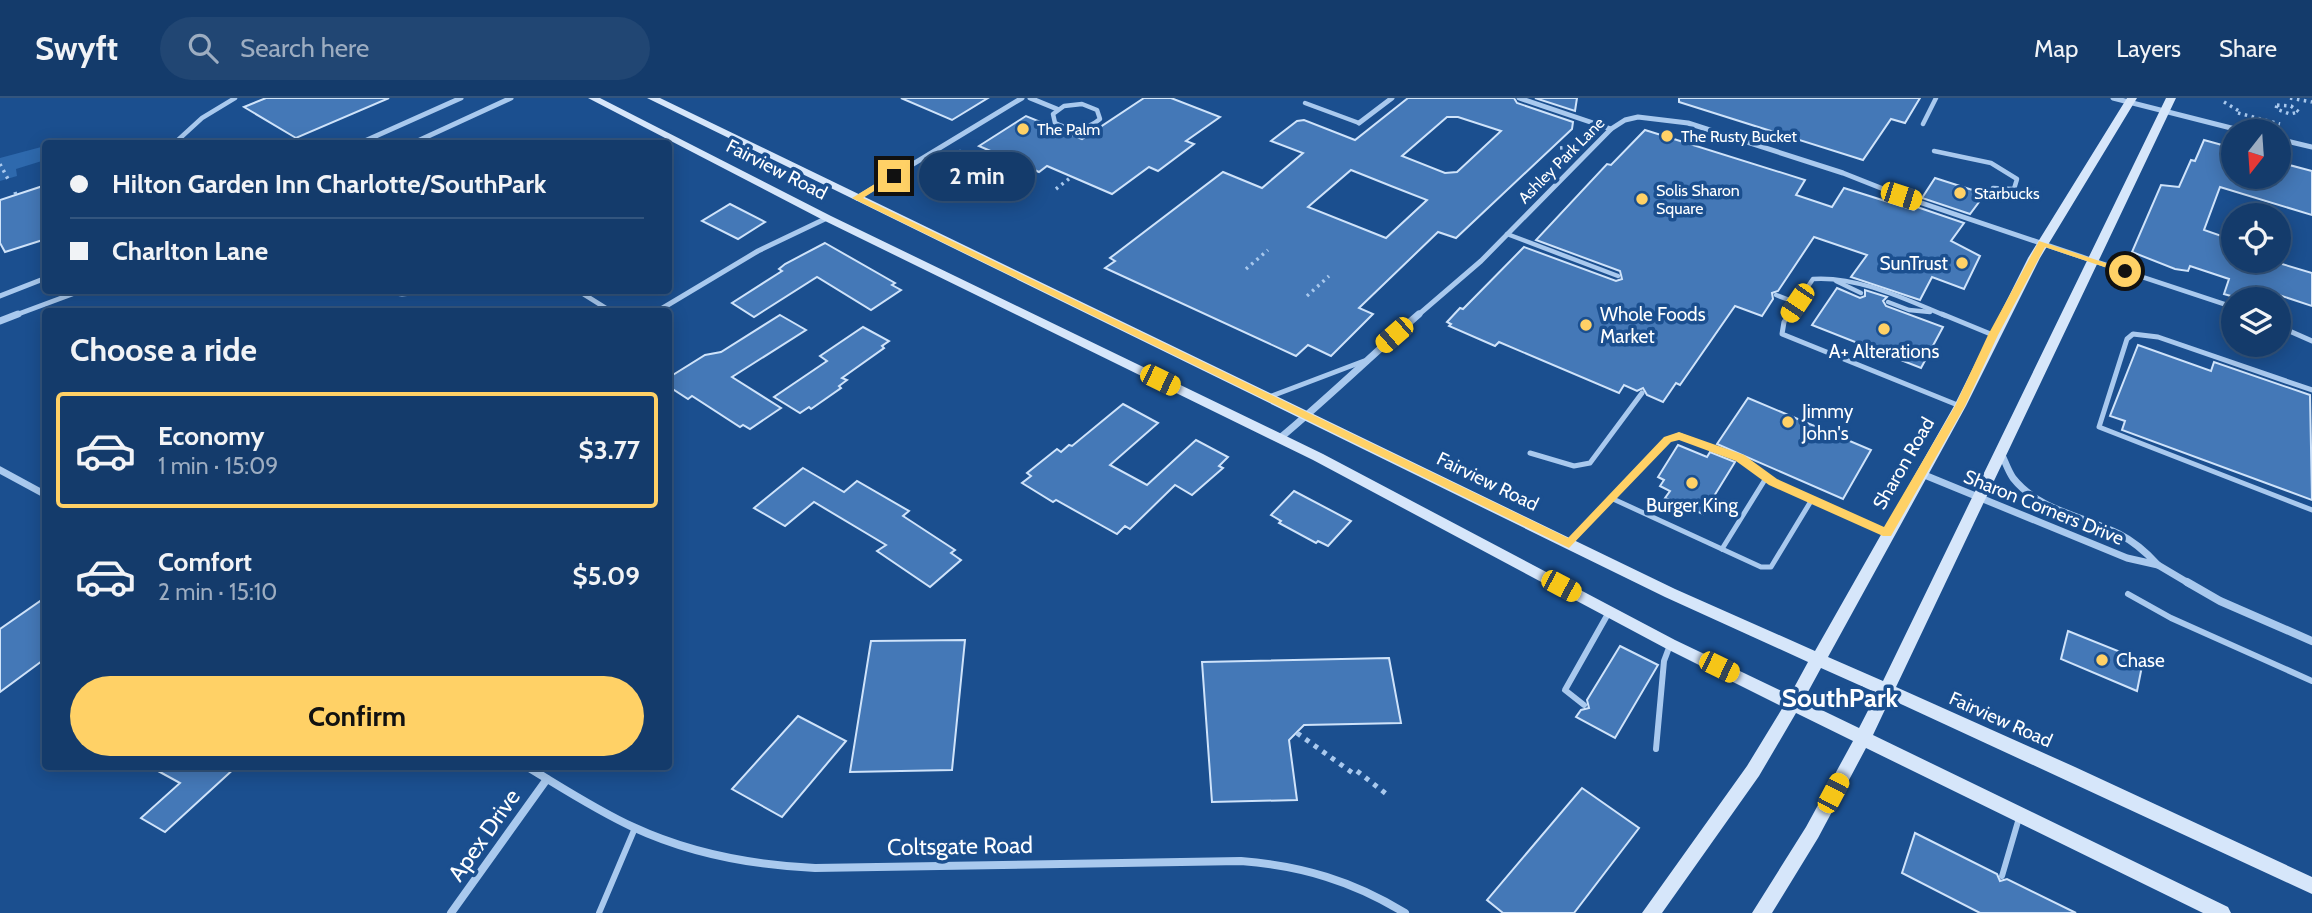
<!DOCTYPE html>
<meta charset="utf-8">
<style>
body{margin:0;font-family:Cabin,sans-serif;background:#214673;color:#f1f3f6;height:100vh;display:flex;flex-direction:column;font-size:26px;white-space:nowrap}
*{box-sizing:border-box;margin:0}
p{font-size:23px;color:#9dadc1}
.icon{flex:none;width:38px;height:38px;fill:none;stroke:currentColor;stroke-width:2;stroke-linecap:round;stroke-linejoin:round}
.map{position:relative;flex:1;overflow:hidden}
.details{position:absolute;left:42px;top:210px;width:630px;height:462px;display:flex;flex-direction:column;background:#143b6b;border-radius:7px;box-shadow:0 4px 18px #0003,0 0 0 2px #33557e}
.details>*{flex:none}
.top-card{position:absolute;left:42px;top:42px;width:630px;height:154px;border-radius:7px;box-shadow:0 4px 18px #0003,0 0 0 2px #33557e;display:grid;align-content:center;height:154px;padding:0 28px;background:#143b6b}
.needle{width:46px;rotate:197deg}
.fabs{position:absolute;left:2221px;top:21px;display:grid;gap:14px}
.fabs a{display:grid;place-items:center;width:70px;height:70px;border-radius:50%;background:#143b6b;box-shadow:0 4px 18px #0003,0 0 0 2px #33557e;font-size:35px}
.end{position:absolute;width:32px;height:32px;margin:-16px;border:9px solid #ffd166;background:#111;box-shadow:0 0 0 4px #111}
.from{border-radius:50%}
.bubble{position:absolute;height:49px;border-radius:24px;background:#143b6b;box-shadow:0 4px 18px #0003,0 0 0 2px #33557e;font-size:23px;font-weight:700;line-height:49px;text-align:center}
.car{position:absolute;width:21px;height:42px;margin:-21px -10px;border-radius:9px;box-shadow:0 0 5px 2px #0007;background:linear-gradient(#f5c518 24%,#345 0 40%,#f5c518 0 76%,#345 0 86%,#f5c518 0)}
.top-card b{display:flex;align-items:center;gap:24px;height:66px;font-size:26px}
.top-card b+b{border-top:2px solid #33557e}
.top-card i{width:18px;height:18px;background:#f1f3f6}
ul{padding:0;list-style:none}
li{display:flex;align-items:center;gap:21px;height:116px;margin:0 14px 10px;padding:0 14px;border:4px solid transparent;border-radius:7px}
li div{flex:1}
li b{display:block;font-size:26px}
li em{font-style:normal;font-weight:700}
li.current{border-color:#ffd166}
li>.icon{width:63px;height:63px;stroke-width:1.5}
h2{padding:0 28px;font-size:32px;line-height:84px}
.button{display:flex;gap:14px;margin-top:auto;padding:14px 28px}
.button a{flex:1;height:80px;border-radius:42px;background:#ffd166;color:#111;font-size:28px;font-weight:700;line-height:80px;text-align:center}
header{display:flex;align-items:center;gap:42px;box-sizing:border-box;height:98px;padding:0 35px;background:#143b6b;border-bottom:2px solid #33557e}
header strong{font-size:33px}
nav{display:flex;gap:38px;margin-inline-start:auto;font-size:24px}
.search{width:490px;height:63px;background:#214673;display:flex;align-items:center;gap:18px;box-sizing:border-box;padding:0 24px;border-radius:38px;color:#9dadc1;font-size:26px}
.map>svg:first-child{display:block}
.green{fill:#2e69ad}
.building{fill:#4478b7;stroke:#cfe3fa;stroke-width:2;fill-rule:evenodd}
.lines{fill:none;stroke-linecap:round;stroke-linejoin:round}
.path-far1{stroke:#a9c9ee;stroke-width:3.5;stroke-dasharray:2.5 4.5;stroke-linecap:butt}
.path{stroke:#a9c9ee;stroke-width:5;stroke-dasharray:4.5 6;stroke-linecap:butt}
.lane-far2{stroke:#a9c9ee;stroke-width:4.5}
.lane-far1{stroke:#a9c9ee;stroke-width:5}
.lane{stroke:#a9c9ee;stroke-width:6}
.street-far2{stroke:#a9c9ee;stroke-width:5}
.street-far1{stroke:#a9c9ee;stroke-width:7}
.street{stroke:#a9c9ee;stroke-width:8}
.secondary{fill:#d6e6fa;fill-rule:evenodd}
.route{fill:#ffd166}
.poi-dot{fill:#ffd166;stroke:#1b4f8f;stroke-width:2.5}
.labels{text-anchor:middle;stroke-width:7;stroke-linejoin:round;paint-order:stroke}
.far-poi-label{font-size:16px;fill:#fff;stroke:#1b4f8f;text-anchor:start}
.far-street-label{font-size:16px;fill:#fff;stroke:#1b4f8f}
.street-label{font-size:19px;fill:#fff;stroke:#1b4f8f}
.poi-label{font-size:19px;fill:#fff;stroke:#1b4f8f;text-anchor:start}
.near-street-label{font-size:23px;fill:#fff;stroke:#1b4f8f}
.district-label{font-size:26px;font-weight:bold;fill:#fff;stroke:#1b4f8f}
</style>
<header>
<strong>Swyft</strong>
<div class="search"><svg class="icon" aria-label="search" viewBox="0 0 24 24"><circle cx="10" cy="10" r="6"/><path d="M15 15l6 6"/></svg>Search here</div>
<nav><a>Map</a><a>Layers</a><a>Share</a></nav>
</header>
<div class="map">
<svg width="2312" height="815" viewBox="0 0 2312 815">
<rect width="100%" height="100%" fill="#1b4f8f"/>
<path class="green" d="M45 48V62L16 71 17 78 0 83V60Z"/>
<g class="building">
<path d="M266 0H389L296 40 244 9Z"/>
<path d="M901 0H988L952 22Z"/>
<path d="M1144 0H1171L1220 19 1186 43 1194 46 1158 73 1149 69 1112 96 1047 68 1039 74 979 48 1026 18 1082 41Z"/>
<path d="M1408 0H1514L1517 5 1573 24 1572 31 1456 140 1438 134 1359 210 1373 216 1331 258 1308 247 1296 258 1105 170 1115 163 1110 160 1223 74 1262 90 1303 55 1271 43 1297 23 1304 22 1355 42ZM1447 19H1458L1501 33 1457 74 1445 75 1402 58ZM1351 72 1391 88 1427 102 1386 140 1308 109Z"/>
<path d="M1535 0H1577L1575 13Z"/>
<path d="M1679 0H1920L1905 25 1891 21 1863 62 1679 4Z"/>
<path d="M1645 32 1805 82 1796 97 1832 109 1844 90 1914 112 1917 109 1964 125 1951 143 1980 158 1964 191 1932 179 1920 202 1851 179 1867 157 1814 139 1778 193 1772 195 1773 201 1762 218 1735 208 1680 287 1676 285 1663 304 1647 297 1643 290 1637 293 1624 287 1619 295 1499 244 1495 248 1449 228 1451 226 1447 224 1460 210 1463 211 1524 149 1616 183 1622 181 1620 173 1536 142 1607 66 1611 67Z"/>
<path d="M2204 42 2233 50V79H2278V64L2312 73V117L2220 89 2204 132 2233 142V163H2272L2312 175V208L2255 189 2251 201H2241L2224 196 2229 181 2190 168 2188 173 2175 171 2132 154 2161 87 2179 89 2191 62 2195 63Z"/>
<path d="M1935 80 1985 96 1970 116 1922 100Z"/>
<path d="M46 87V141L5 154 0 145V102Z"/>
<path d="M730 106 765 124 738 141 702 123Z"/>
<path d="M825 145 895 185 892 187 901 192 871 212 817 179 754 219 732 205 782 173 779 171 785 166Z"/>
<path d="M1837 190 1860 200 1865 198V192L1887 199 1883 203 1886 208 1943 229 1921 270 1812 227Z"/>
<path d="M780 217 806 232 732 279 781 310 750 331 743 327 740 329 692 298 688 301 668 288V280L705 257 721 254Z"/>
<path d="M863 229 889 243 882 248 884 250 842 280 847 282 839 288 841 290 811 311 809 309 800 315 774 299 827 263 820 258Z"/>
<path d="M2138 247 2211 273 2214 264 2310 297 2312 402 2122 332 2125 323 2110 318Z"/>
<path d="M1748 300 1871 352 1843 401 1717 346Z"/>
<path d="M1123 306 1158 325 1110 367 1147 387 1196 342 1228 359 1219 368 1223 370 1192 397 1175 387 1130 431 1125 428 1117 436 1056 402 1053 404 1022 385 1031 378 1027 375 1057 351 1061 354 1069 347 1072 348Z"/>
<path d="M1678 347 1707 359 1710 354 1735 364 1703 416 1665 400 1670 393 1660 388 1664 382 1658 379Z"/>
<path d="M803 370 844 394 857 383 909 413 903 418 955 452 951 455 961 462 930 489 877 453 886 447 814 404 785 428 754 410Z"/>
<path d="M1294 393 1351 423 1328 448 1318 443 1316 445 1279 425 1281 423 1271 417Z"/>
<path d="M46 499V560L0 594V531Z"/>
<path d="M2068 533 2143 563 2137 593 2061 561Z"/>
<path d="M965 542 952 672 850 674 871 543Z"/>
<path d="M1620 548 1658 567 1615 640 1576 619 1581 612 1589 610 1587 602Z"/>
<path d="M1389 560 1401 625 1304 627 1289 642 1297 702 1212 704 1202 564Z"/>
<path d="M798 618 846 643 782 719 732 691Z"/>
<path d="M149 668H237L165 734 141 720 180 685Z"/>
<path d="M1582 690 1639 730 1574 815H1503L1487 802Z"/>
<path d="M1915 735 1997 776 2000 783 2007 781 2076 815H1980L1902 775Z"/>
</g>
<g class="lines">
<g class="path-far1">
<path d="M2290 0 2312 4"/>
<path d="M2224 4 2239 13"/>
<path d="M2277 7 2291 8 2299 14 2290 16 2276 11Z"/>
<path d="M2238 15 2280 26"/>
<path d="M1560 50 1573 49"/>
<path d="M0 66 8 81"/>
<path d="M944 72 957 77 970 69 969 59 959 53"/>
<path d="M1056 91 1070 80"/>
<path d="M15 94 16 97"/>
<path d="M1246 171 1268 152"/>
<path d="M1307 198 1329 178"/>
</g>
<g class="path">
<path d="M1297 635 1354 676"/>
<path d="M1357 673 1389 698"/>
</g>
<g class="lane-far2">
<path d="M1305 5 1359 25"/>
<path d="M1082 6 1097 12 1100 21C1086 33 1071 33 1055 25L1053 16 1064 8Z"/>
<path d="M1923 26 1936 0"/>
<path d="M180 46 178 42 202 20 235 0"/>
<path d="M1934 53 1991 65 2017 81 2014 91 1993 90"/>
<path d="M1507 136 1618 178"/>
<path d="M2091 162 2233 209"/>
<path d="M1836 183 1861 195"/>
<path d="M1776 197 1797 205"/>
<path d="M1888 204 1909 212 1930 214"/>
<path d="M1788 218 1813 181C1858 178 1905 201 1946 218"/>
</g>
<g class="lane-far1">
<path d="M1789 216 1784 224 1782 236 1960 308"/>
<path d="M1942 216 1993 237"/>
<path d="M2278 228 2312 243"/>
<path d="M2312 292 2158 239 2133 236 2127 241 2099 329 2312 412"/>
<path d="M1269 299 1364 263"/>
<path d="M1530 355 1574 368 1590 365 1642 295"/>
<path d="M1611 400 1668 342 1679 337 1740 360 1773 384 1887 435"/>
<path d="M1569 446 1611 400 1761 469H1771L1811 403"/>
<path d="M1722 451 1766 380"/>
</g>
<g class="lane">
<path d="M2128 496 2171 520 2312 583"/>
<path d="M1584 607 1565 592 1609 514"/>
<path d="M1656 651 1664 563 1670 547"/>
<path d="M2002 778 2019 720"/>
<path d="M599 815 635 730"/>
</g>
<g class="street-far2">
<path d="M1030 0 1057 11"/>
<path d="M1519 0 1611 31"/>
<path d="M2113 0 2243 33"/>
<path d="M1359 25 1392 0"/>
<path d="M2278 41 2312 49"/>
<path d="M358 46 461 0"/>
<path d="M411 46 511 0"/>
<path d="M857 100 1022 0"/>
<path d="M375 192 402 196 441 192"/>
<path d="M577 192 612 214"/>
<path d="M0 198 46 180"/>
<path d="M656 214 758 153 827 120"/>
<path d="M13 218 83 192"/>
<path d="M1417 218 1481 163 1611 31 1625 22 1638 19 1688 25 1843 75 1901 98 2091 162"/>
</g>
<g class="street-far1">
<path d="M0 223 18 216"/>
<path d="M1280 340C1328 300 1372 257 1419 216"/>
<path d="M0 372 46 397"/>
<path d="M1922 376 2127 460 2158 467C2146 454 2135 444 2119 436 2084 418 2039 413 2013 380 2008 373 2005 363 2001 355"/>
<path d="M2158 467 2190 486"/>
</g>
<g class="street">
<path d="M2187 484 2220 503 2312 543"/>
<path d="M526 668C561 689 596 712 633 729 691 756 752 767 815 770L1241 763C1302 768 1353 783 1405 815"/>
<path d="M451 815 547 681"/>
</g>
<path class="secondary" d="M588 0H600L831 118 1323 356 1675 542 1790 597 1808 564 1665 499 647 0H660L1675 491 1815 553 1954 308 2028 160 2127 0H2137L2040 160 1966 308 1828 559 1883 583 2166 0H2176L1896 589 2075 669 2312 779V796L1890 601 1873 637 2228 809 2231 815H2203L1866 650 1818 740 1772 815H1752L1806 729 1853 643 1796 615 1759 678 1662 815H1642L1747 668 1783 609 1665 550 1313 362 823 122ZM1821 570 1877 595 1859 630 1803 603Z"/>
</g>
<path class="route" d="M891 76 898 78 863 100 1568 440 1664 339 1679 334 1744 357 1777 381 1884 429 1955 308 1988 237 2039 143 2130 173 2122 175 2045 149 1998 237 1965 308 1891 438H1883L1769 387 1736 363 1679 342 1671 344 1569 450 852 100Z"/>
<g class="poi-dot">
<circle cx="1023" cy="31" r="7"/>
<circle cx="1667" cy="38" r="7"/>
<circle cx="1960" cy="95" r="7"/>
<circle cx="1642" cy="101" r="7"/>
<circle cx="1962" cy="165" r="7"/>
<circle cx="1586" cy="227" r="7"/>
<circle cx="1884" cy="231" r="7"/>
<circle cx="1788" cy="324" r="7"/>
<circle cx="1692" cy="385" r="7"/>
<circle cx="2102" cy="562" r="7"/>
</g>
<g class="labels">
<g class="far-poi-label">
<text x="1037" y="37">The Palm</text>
<text x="1681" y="44">The Rusty Bucket</text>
<text x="1656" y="98">Solis Sharon<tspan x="1656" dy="18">Square</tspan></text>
<text x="1974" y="101">Starbucks</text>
</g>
<g class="far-street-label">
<text transform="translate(1561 62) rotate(-45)" y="6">Ashley Park Lane</text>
</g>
<g class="street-label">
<text transform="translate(777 71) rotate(27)" y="7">Fairview Road</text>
<text transform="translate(1903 365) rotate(-60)" y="7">Sharon Road</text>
<text transform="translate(1488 383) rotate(26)" y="7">Fairview Road</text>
<text transform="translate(2044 409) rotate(22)" y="7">Sharon Corners Drive</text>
<text transform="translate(2001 621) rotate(24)" y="7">Fairview Road</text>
</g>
<g class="poi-label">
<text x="1948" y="172" text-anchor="end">SunTrust</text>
<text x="1600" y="223">Whole Foods<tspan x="1600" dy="22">Market</tspan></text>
<text x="1884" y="260" text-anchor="middle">A+ Alterations</text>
<text x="1802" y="320">Jimmy<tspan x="1802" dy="22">John's</tspan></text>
<text x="1692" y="414" text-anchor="middle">Burger King</text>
<text x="2116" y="569">Chase</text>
</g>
<g class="near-street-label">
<text transform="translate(484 737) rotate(-55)" y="8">Apex Drive</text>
<text transform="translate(960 748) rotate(-1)" y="8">Coltsgate Road</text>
</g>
<g class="district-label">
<text x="1840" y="609">SouthPark</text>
</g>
</g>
</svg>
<div class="fabs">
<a><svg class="needle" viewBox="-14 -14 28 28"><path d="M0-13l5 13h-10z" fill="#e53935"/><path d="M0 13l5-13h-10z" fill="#9dadc1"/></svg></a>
<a><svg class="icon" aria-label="locate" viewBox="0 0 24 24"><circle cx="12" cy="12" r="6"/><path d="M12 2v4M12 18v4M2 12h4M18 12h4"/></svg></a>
<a><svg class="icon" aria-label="layers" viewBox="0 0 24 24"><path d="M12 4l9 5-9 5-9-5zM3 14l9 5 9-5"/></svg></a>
</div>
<i class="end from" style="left:2125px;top:173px"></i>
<i class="end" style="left:894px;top:78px"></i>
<div class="bubble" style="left:919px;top:54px;width:116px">2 min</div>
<i class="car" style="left:1901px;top:98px;rotate:108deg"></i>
<i class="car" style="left:1797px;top:205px;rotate:214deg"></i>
<i class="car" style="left:1394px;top:237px;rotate:229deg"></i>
<i class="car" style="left:1160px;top:282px;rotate:116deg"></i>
<i class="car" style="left:1561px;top:488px;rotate:118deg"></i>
<i class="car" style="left:1719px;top:569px;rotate:116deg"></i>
<i class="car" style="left:1833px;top:695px;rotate:28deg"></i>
<div class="top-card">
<b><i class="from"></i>Hilton Garden Inn Charlotte/SouthPark</b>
<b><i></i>Charlton Lane</b>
</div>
<section class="details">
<h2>Choose a ride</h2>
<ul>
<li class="current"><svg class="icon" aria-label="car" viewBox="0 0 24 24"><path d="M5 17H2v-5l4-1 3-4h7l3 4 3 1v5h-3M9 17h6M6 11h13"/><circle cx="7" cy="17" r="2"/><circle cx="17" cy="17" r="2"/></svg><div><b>Economy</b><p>1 min · 15:09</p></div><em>$3.77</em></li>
<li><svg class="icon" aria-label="car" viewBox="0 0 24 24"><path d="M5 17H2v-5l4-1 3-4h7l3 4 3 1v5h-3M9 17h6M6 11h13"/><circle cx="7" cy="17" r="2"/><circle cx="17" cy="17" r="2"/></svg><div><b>Comfort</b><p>2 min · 15:10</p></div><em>$5.09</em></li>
</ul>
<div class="button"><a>Confirm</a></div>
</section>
</div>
